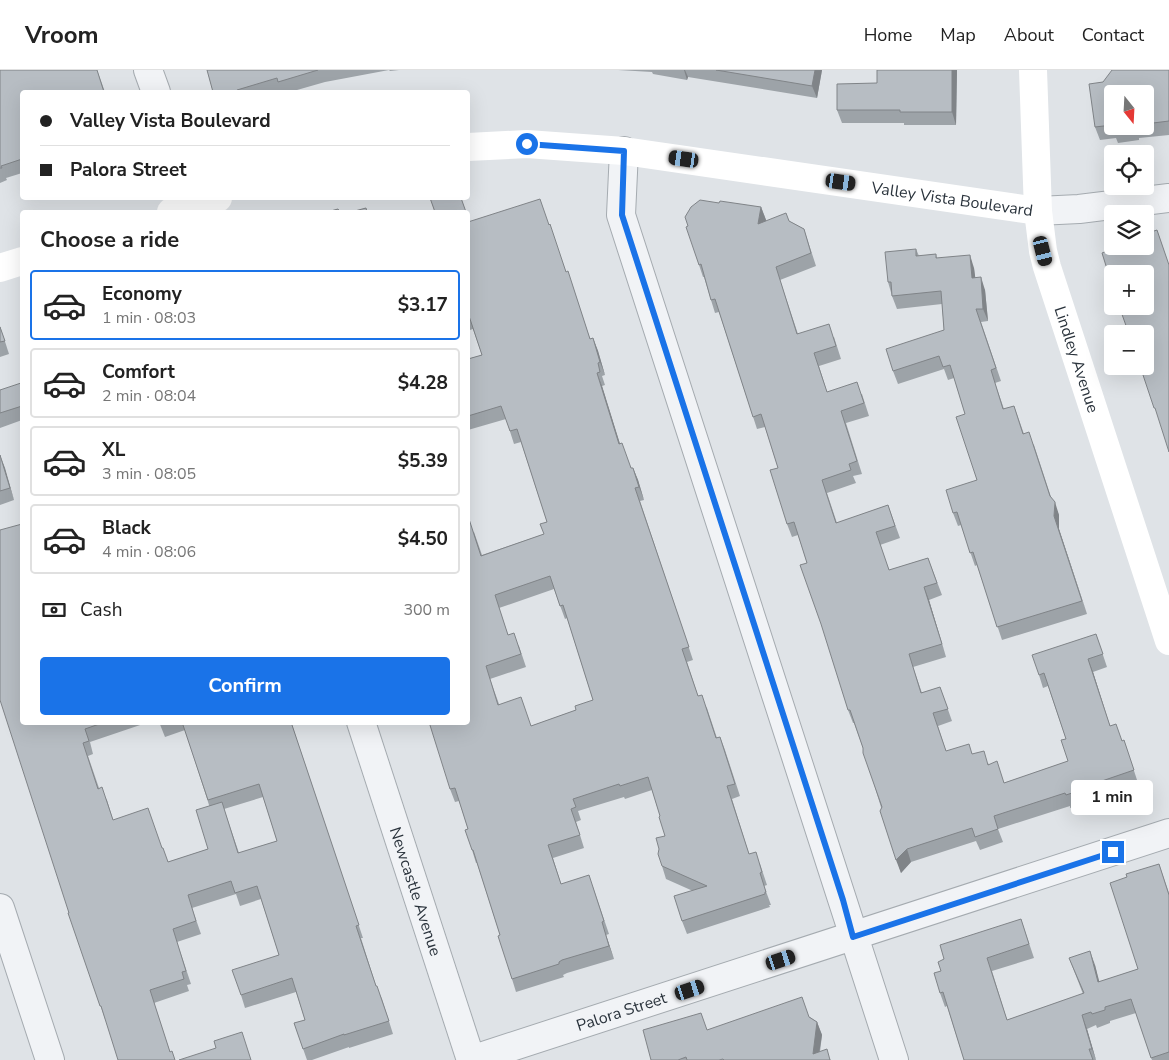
<!DOCTYPE html>
<meta charset="utf-8">
<style>
body{margin:0;font-family:"Nunito Sans",sans-serif;background:#f6f6f6;color:#222;height:100vh;display:flex;flex-direction:column;font-size:19px;white-space:nowrap}
*{box-sizing:border-box;margin:0}
p{font-size:16px;color:#767676}
.icon{flex:none;width:28px;height:28px;fill:none;stroke:currentColor;stroke-width:2;stroke-linecap:round;stroke-linejoin:round}
.map{position:relative;flex:1;overflow:hidden}
.sheet{position:absolute;left:20px;top:140px;width:450px;height:515px;display:flex;flex-direction:column;background:#fff;border-radius:5px;box-shadow:0 5px 20px #0002}
.sheet>*{flex:none}
.hud{position:absolute;left:20px;top:20px;width:450px;height:110px;border-radius:5px;box-shadow:0 5px 20px #0002;display:grid;align-content:center;height:110px;padding:0 20px;background:#fff}
.needle{width:32px;rotate:162deg}
.buttons{position:absolute;left:1104px;top:15px;display:grid;gap:10px}
.buttons a{display:grid;place-items:center;width:50px;height:50px;border-radius:5px;background:#fff;box-shadow:0 5px 20px #0002;font-size:25px}
.end{position:absolute;width:22px;height:22px;margin:-11px;border:6px solid #1a73e8;background:#fff;box-shadow:0 0 0 2px #fff}
.from{border-radius:50%}
.bubble{position:absolute;height:35px;border-radius:5px;background:#fff;box-shadow:0 5px 20px #0002;font-size:16px;font-weight:700;line-height:35px;text-align:center}
.car{position:absolute;width:15px;height:30px;margin:-15px -8px;border-radius:6px;box-shadow:0 0 4px 1px #0007;background:linear-gradient(#222 24%,#8ab4d8 0 40%,#222 0 76%,#8ab4d8 0 86%,#222 0)}
.hud b{display:flex;align-items:center;gap:18px;height:48px;font-size:19px}
.hud b+b{border-top:1px solid #e0e0e0}
.hud i{width:12px;height:12px;background:#222}
ul{padding:0;list-style:none}
li{display:flex;align-items:center;gap:15px;height:70px;margin:0 10px 8px;padding:0 10px;border:2px solid #e0e0e0;border-radius:5px}
li div{flex:1}
li b{display:block;font-size:19px}
li em{font-style:normal;font-weight:700}
li.selected{border-color:#1a73e8}
li>.icon{width:45px;height:45px;stroke-width:1.5}
h2{padding:0 20px;font-size:22px;line-height:60px}
.pay{display:flex;align-items:center;gap:12px;height:55px;padding:0 20px;font-size:19px}
.pay p{margin-inline-start:auto}
.action{display:flex;gap:10px;margin-top:auto;padding:10px 20px}
.action a{flex:1;height:58px;border-radius:5px;background:#1a73e8;color:#fff;font-size:20px;font-weight:700;line-height:58px;text-align:center}
header{display:flex;align-items:center;gap:30px;box-sizing:border-box;height:70px;padding:0 25px;background:#fff;border-bottom:1px solid #e0e0e0}
header strong{font-size:24px}
nav{display:flex;gap:28px;margin-inline-start:auto;font-size:18px}
.map>svg:first-child{display:block}
.lines{fill:none;stroke-linecap:round;stroke-linejoin:round}
.street-casing{stroke:#a5abb0;stroke-width:30}
.street{stroke:#f1f3f6;stroke-width:28}
.secondary{stroke:#fff;stroke-width:28}
.wall{fill:#9da3a8;fill-rule:evenodd}
.shaded-wall{fill:#808488}
.building{fill:#b7bdc3;stroke:#808488;fill-rule:evenodd}
.route{stroke:#1a73e8;stroke-width:6}
.labels{text-anchor:middle;stroke-width:4;stroke-linejoin:round;paint-order:stroke}
.street-label{font-size:16px;fill:#2a333c;stroke:#eef2f5}
</style>
<header>
<strong>Vroom</strong>
<nav><a>Home</a><a>Map</a><a>About</a><a>Contact</a></nav>
</header>
<div class="map">
<svg width="1169" height="990" viewBox="0 0 1169 990">
<rect width="100%" height="100%" fill="#dfe3e7"/>
<g class="lines">
<defs>
<g id="street">
<path d="M148 0 156 22"/>
<path d="M624 81 621 145 894 990"/>
<path d="M1038 141 1079 139 1169 128"/>
<path id="s1" d="M361 652 471 990"/>
<path d="M0 838 50 990"/>
<path id="s2" d="M471 990 1169 763"/>
</g>
</defs>
<use href="#street" class="street-casing"/>
<use href="#street" class="street"/>
<g class="secondary">
<path id="s3" d="M1033 0 1038 141 1043 181 1047 197 1169 571"/>
<path id="s4" d="M468 77 527 74 624 81 1038 141"/>
<path d="M171 142 218 128"/>
<path d="M0 198 22 191"/>
</g>
</g>
<g class="wall">
<path d="M0 0H97L105 22H22V103L6 108 7 110 0 113Z"/>
<path d="M207 0H399L390 1 389 0 325 12 290 22H282L281 21 276 22H213Z"/>
<path d="M618 0H822L817 28 688 7 687 10 653 4 652 2Z"/>
<path d="M877 0H957L956 55H904V53H842L837 40 877 13Z"/>
<path d="M1169 0V65L1139 68V70L1118 73 1116 68 1100 70 1095 57 1103 12ZM1145 24V56H1112Z"/>
<path d="M719 133 761 137 766 150V151H789L804 159 816 196 780 210 798 264 834 267 841 289 819 296 827 322 862 324 869 346 846 353 862 404 853 406 856 413 827 423 837 453 888 435 900 468 880 475 889 500 928 488 942 525 929 530 946 587 913 597 922 623 940 617 952 651 938 656 946 681 972 684 989 694 1004 713 1068 691 1066 669 1048 616 1043 618 1039 605 1096 564 1107 597 1093 602 1110 656 1122 671 1124 670 1138 713 1104 724 1105 728 1083 735V734L1070 738V736L998 759 1003 772 980 780 976 771 911 792 901 803 863 678 854 653H853L848 640 807 493 798 465 792 467 787 454 778 398 765 357 757 359 719 242 715 243 711 230 704 207H703L699 195 688 156Z"/>
<path d="M468 147 469 151 549 155 566 202 572 214 590 269 593 268 598 281 605 305 602 306 605 315 602 316 620 374 631 398H633L638 410 644 430 640 431 693 590 687 592 698 626 707 638 717 668 720 667 725 680 740 726 732 729 749 784 760 794 767 815 764 816 771 835H769L770 837 687 864 682 851 693 821 666 809 662 796 665 766 660 746 652 720 625 729 624 727 578 741 581 750 576 752 584 778 553 788 561 814 593 817 609 864 606 865 614 889 567 903 563 905 564 907 516 922 512 909 500 865 477 793H476L472 780 468 759 459 731 455 732 450 719 474 462 482 485 544 464 547 452 521 372 514 374 506 349 468 360V289L482 285 473 259 470 260 468 252ZM554 519 565 549 567 548 593 630 576 640 531 656 499 634 490 609 526 597 519 576 508 565 499 538Z"/>
<path d="M916 179 919 186 936 184 937 188 974 198 975 207 985 220 988 251 981 252 1001 311 995 313 1004 339 1014 336 1024 364 1034 375 1051 427 1059 445V459L1087 544 1002 570 977 495 975 496 961 455 958 456 953 443 977 410 965 344 954 308 948 310 944 299 898 314 893 301 944 260 942 234 897 239 892 226 888 212Z"/>
<path d="M0 256 9 284 0 287Z"/>
<path d="M22 317V350L0 358V320Z"/>
<path d="M0 385 14 430 0 435Z"/>
<path d="M22 652H149L90 672 93 684 88 686 99 718 107 730 113 750 162 778 168 792 208 779 209 735 185 660 165 667 159 652H291L363 868H361L376 916 382 929 393 964 349 978V977L312 990H307L294 953 305 950 296 922 245 938 241 925 279 885 261 829 240 836 236 824 192 838 201 864 177 872 191 914 187 915 189 921 154 933 170 982 175 990 105 949 69 843ZM263 727 277 771 239 783 224 739Z"/>
<path d="M1159 794 1169 823V990H1152L1136 943 1110 951V953L1097 958 1096 955 1087 959 1096 990H964L947 936 945 937 940 923 941 901 944 889 1021 849 1034 888 992 901 1007 950 1083 924 1069 888 1095 895 1099 912 1138 899 1127 807Z"/>
<path d="M810 947 817 952 822 965 820 982 831 990H651L707 960Z"/>
</g>
<g class="shaded-wall">
<path d="M684 0H685L688 7 687 10Z"/>
<path d="M815 0H822L817 28 812 16Z"/>
<path d="M952 0H957L956 55 952 42Z"/>
<path d="M761 137 766 150 763 167 758 154Z"/>
<path d="M970 185 974 198 977 221 972 208Z"/>
<path d="M981 207 985 220 988 251 983 239Z"/>
<path d="M593 268 598 281 605 305 600 292Z"/>
<path d="M597 303 602 316 624 387 619 374Z"/>
<path d="M0 385 5 398 14 430 10 418Z"/>
<path d="M633 398 638 410 644 430 639 417Z"/>
<path d="M1055 432 1059 445V459L1087 544 1054 446Z"/>
<path d="M924 517 929 530 946 587 942 574Z"/>
<path d="M1088 589 1093 602 1114 669 1110 656Z"/>
<path d="M907 779 911 792 901 803 896 790Z"/>
<path d="M602 852 606 865 614 889 609 876Z"/>
<path d="M1090 881 1095 895 1103 926 1098 912Z"/>
<path d="M1082 945 1087 959 1096 990 1092 979Z"/>
<path d="M817 952 822 965 818 990 813 984Z"/>
</g>
<g class="building">
<path d="M0 0H97L104 22H22V89L1 96 2 98H0Z"/>
<path d="M207 0H318L278 12 277 8 237 20 238 22H213Z"/>
<path d="M716 0H815L812 16Z"/>
<path d="M877 0H952V42H900V40H837V14L877 13Z"/>
<path d="M1112 0H1169V51L1145 54V24H1112V56H1134V58L1113 60 1112 55 1095 57 1089 14 1103 12Z"/>
<path d="M430 128H461L466 142H435Z"/>
<path d="M540 129 549 155 550 154 566 202 568 201 590 269 593 268 600 292 598 293 600 302 597 303 619 374 622 373 631 398H633L639 417 635 418 689 577 682 579 698 626 702 625 716 668 720 667 735 714 727 716 749 784 756 782 762 802 760 803 766 822H765V824L682 851 674 826 707 816 662 796 658 784 659 779 656 768 665 766 659 747 660 746 648 707 620 716 619 714 573 729 576 737 571 739 580 765 548 775 561 814 589 805 604 851 602 852 609 876 562 890 559 892V894L512 909 498 866 500 865 473 780H472L465 760 468 759 455 718 450 719 429 652H468V449H469L481 486 544 464 540 454 547 452 517 359 510 361 501 336 468 346V289L482 285 469 246H468V149V152ZM550 506 560 536 563 535 593 630 575 636 576 640 531 656 521 627 498 635 486 596 521 584 514 563 508 565 495 525Z"/>
<path d="M700 130 719 133 720 131 761 137 758 154 786 143 789 151 804 159 811 183 776 197 797 264 829 254 836 276 814 283 827 322 857 312 864 333 841 341 857 391 849 394 851 400 822 410 836 453 888 435 895 456 876 462 889 500 928 488 937 513 924 517 942 574 909 584 921 623 940 617 948 639 933 643 946 681 969 674 972 684 984 681 988 695 997 691 1004 713 1068 691 1061 670 1066 669 1044 603 1039 605 1032 585 1096 564 1103 584 1088 589 1110 656 1116 654 1122 671 1124 670 1134 700 1099 712 1100 715 1079 722 1078 721 1066 725 1065 723 994 746 998 759 975 767 972 758 907 779 896 790 880 741 882 737 863 683V678L850 640H848L821 554 800 495 807 493 794 452 787 454 770 400 778 398 761 344 753 347 715 229 711 230 701 194 699 195 686 157 688 156 685 147 691 137Z"/>
<path d="M366 138 367 142H351Z"/>
<path d="M338 139 340 142H327Z"/>
<path d="M1157 160 1169 195V382L1155 338H1154L1140 296H1145V264H1129L1119 236H1145V204H1112V215L1102 183 1112 179 1111 175 1112 174V176H1145V164Z"/>
<path d="M916 179V186L936 184V188L970 185 972 208 981 207 983 239H976L996 298 991 300 1003 339 1014 336 1023 364 1029 362 1050 426 1055 432 1054 446 1082 531 997 557 973 482 970 483 957 442 953 443 946 420 977 410 956 347 965 344 950 295 943 297 939 286 893 301 886 279 944 260 941 221 892 226 891 212H888L885 182Z"/>
<path d="M0 257 5 271 0 272Z"/>
<path d="M21 313 22 318V336L0 343V320Z"/>
<path d="M0 385 10 418 0 421Z"/>
<path d="M22 454V652H105L85 659 89 671 83 673 98 719 102 717 113 750 148 738 162 778H163L168 792 208 779 196 740 222 732 238 783 277 771 259 714 208 730 182 652H291L359 855 356 856 376 916H377L389 951 344 965V964L303 979 294 953 305 950 292 908 241 925 232 900 279 885 257 816 235 823 231 811 188 825 196 851 173 859 186 901 182 902 184 909 150 920 170 982 172 981 175 990H118L101 936H100L68 843H69L0 630V460Z"/>
<path d="M1159 794 1169 825V982L1151 988 1131 929 1105 937V940L1092 944 1091 942 1082 945 1092 979H1089L1093 990H964L943 922 940 923 934 903 941 901 938 892 944 889 940 875 1021 849 1029 874 987 888 1007 950 1084 923 1069 888 1090 881 1098 912 1138 899 1110 813 1127 807 1126 804Z"/>
<path d="M802 927 809 947 817 952 813 984 827 979 830 990H724L723 989 719 990H687L686 987 678 990H651L643 960 701 943 707 960Z"/>
<path d="M242 962 251 990H179L216 978 214 971Z"/>
</g>
<g class="lines">
<path class="route" d="M527 74 624 81 622 145 843 830 853 867 1113 782"/>
</g>
<g class="labels">
<g class="street-label">
<text dy="6" stroke="none"><textPath href="#s4" startOffset="488">Valley Vista Boulevard</textPath></text>
<text dy="6" stroke="none"><textPath href="#s3" startOffset="295">Lindley Avenue</textPath></text>
<text dy="6" stroke="none"><textPath href="#s1" startOffset="178">Newcastle Avenue</textPath></text>
<text dy="6" stroke="none"><textPath href="#s2" startOffset="158">Palora Street</textPath></text>
</g>
</g>
</svg>
<div class="buttons">
<a><svg class="needle" viewBox="-14 -14 28 28"><path d="M0-13l5 13h-10z" fill="#e53935"/><path d="M0 13l5-13h-10z" fill="#767676"/></svg></a>
<a><svg class="icon" aria-label="locate" viewBox="0 0 24 24"><circle cx="12" cy="12" r="6"/><path d="M12 2v4M12 18v4M2 12h4M18 12h4"/></svg></a>
<a><svg class="icon" aria-label="layers" viewBox="0 0 24 24"><path d="M12 4l9 5-9 5-9-5zM3 14l9 5 9-5"/></svg></a>
<a>+</a>
<a>−</a>
</div>
<i class="end from" style="left:527px;top:74px"></i>
<i class="end" style="left:1113px;top:782px"></i>
<div class="bubble" style="left:1071px;top:710px;width:82px">1 min</div>
<i class="car" style="left:684px;top:89px;rotate:278deg"></i>
<i class="car" style="left:841px;top:112px;rotate:98deg"></i>
<i class="car" style="left:1043px;top:181px;rotate:166deg"></i>
<i class="car" style="left:781px;top:890px;rotate:72deg"></i>
<i class="car" style="left:690px;top:920px;rotate:72deg"></i>
<div class="hud">
<b><i class="from"></i>Valley Vista Boulevard</b>
<b><i></i>Palora Street</b>
</div>
<section class="sheet">
<h2>Choose a ride</h2>
<ul>
<li class="selected"><svg class="icon" aria-label="car" viewBox="0 0 24 24"><path d="M5 17H2v-5l4-1 3-4h7l3 4 3 1v5h-3M9 17h6M6 11h13"/><circle cx="7" cy="17" r="2"/><circle cx="17" cy="17" r="2"/></svg><div><b>Economy</b><p>1 min · 08:03</p></div><em>$3.17</em></li>
<li><svg class="icon" aria-label="car" viewBox="0 0 24 24"><path d="M5 17H2v-5l4-1 3-4h7l3 4 3 1v5h-3M9 17h6M6 11h13"/><circle cx="7" cy="17" r="2"/><circle cx="17" cy="17" r="2"/></svg><div><b>Comfort</b><p>2 min · 08:04</p></div><em>$4.28</em></li>
<li><svg class="icon" aria-label="car" viewBox="0 0 24 24"><path d="M5 17H2v-5l4-1 3-4h7l3 4 3 1v5h-3M9 17h6M6 11h13"/><circle cx="7" cy="17" r="2"/><circle cx="17" cy="17" r="2"/></svg><div><b>XL</b><p>3 min · 08:05</p></div><em>$5.39</em></li>
<li><svg class="icon" aria-label="car" viewBox="0 0 24 24"><path d="M5 17H2v-5l4-1 3-4h7l3 4 3 1v5h-3M9 17h6M6 11h13"/><circle cx="7" cy="17" r="2"/><circle cx="17" cy="17" r="2"/></svg><div><b>Black</b><p>4 min · 08:06</p></div><em>$4.50</em></li>
</ul>
<div class="pay"><svg class="icon" aria-label="cash" viewBox="0 0 24 24"><path d="M3 7h18v10H3z"/><circle cx="12" cy="12" r="2"/></svg>Cash<p>300 m</p></div>
<div class="action"><a>Confirm</a></div>
</section>
</div>
